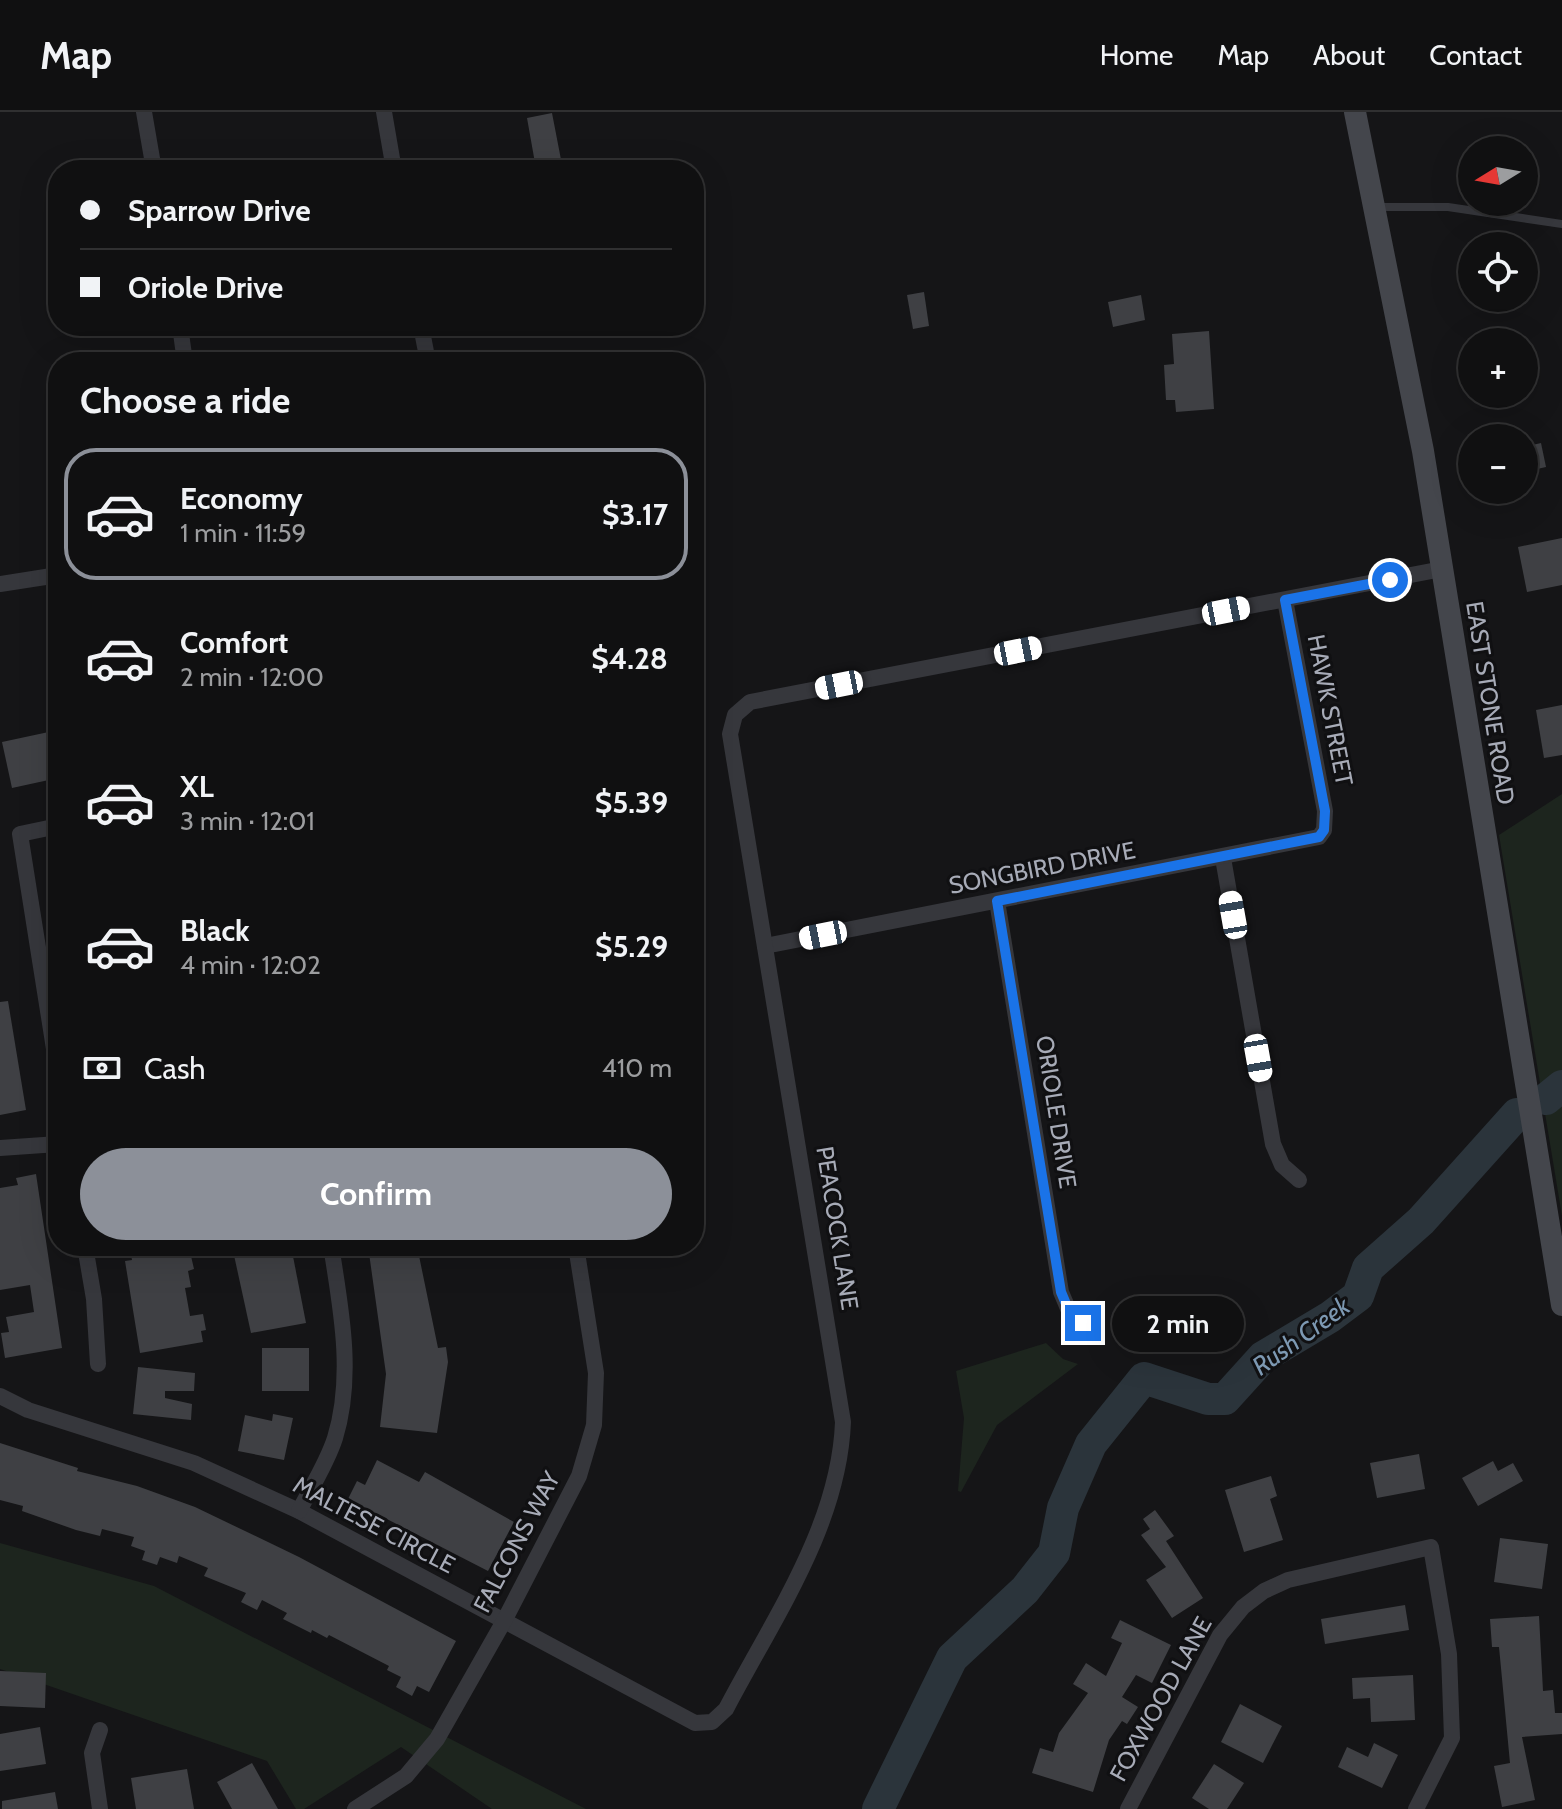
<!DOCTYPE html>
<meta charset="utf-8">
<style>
body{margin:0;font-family:Cabin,sans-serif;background:#19191a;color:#f1f3f6;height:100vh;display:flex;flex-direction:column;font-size:30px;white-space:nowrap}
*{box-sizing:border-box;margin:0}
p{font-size:26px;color:#9c9d9f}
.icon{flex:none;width:44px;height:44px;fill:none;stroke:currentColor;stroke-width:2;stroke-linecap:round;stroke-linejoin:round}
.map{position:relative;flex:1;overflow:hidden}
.panel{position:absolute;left:48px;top:240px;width:656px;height:904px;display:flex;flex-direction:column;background:#101011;border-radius:32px;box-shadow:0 8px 32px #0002,0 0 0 2px #303031}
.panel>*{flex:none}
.hud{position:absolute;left:48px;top:48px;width:656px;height:176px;border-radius:32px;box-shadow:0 8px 32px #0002,0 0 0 2px #303031;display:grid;align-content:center;height:176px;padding:0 32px;background:#101011}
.needle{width:52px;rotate:259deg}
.buttons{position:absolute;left:1458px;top:24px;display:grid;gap:16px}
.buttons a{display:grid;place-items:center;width:80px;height:80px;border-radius:50%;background:#101011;box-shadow:0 8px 32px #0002,0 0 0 2px #303031;font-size:40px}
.end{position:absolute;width:36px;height:36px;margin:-18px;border:10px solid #1a73e8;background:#fff;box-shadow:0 0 0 4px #fff}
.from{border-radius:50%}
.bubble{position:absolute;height:56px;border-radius:28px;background:#101011;box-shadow:0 8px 32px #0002,0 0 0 2px #303031;font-size:26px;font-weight:700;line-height:56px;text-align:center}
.car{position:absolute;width:24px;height:48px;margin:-24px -12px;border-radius:10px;box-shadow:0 0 6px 2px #0007;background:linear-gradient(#fff 24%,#345 0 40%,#fff 0 76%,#345 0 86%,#fff 0)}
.hud b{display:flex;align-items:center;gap:28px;height:76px;font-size:30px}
.hud b+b{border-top:2px solid #303031}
.hud i{width:20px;height:20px;background:#f1f3f6}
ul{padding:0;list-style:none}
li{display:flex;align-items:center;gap:24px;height:132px;margin:0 16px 12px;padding:0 16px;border:4px solid transparent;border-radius:32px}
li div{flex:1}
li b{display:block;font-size:30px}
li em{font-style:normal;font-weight:700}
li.selected{border-color:#8c9099}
li>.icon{width:72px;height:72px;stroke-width:1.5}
h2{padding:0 32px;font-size:36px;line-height:96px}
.pay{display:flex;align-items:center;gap:20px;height:88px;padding:0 32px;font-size:30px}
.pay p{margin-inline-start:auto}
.cta{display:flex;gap:16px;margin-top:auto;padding:16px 32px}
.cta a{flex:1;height:92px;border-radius:48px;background:#8c9099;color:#fff;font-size:32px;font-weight:700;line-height:92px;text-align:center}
header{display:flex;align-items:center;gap:48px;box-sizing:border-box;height:112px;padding:0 40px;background:#101011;border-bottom:2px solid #303031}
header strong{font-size:38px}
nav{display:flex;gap:44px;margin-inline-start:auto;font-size:28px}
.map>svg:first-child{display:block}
.green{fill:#1d251e}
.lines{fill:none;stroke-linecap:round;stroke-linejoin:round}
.river{stroke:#2b343b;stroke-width:32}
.building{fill:#3f4044}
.lane{stroke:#36373c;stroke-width:8}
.street{stroke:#36373c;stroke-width:16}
.secondary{stroke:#44464c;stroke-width:22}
.route{stroke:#1a73e8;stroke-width:10}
.labels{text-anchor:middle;stroke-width:6;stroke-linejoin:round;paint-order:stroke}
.street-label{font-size:24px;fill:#a7abb7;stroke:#101012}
.water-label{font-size:26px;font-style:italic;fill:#7d99b3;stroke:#101012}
</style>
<header>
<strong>Map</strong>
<nav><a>Home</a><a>Map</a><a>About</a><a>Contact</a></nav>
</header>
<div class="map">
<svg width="1562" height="1697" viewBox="0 0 1562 1697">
<rect width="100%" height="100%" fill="#151517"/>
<g class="green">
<path d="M1562 682V1104L1499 723Z"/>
<path d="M1046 1231 1063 1247 1078 1252 997 1313 961 1380 958 1379 964 1306 956 1259Z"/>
<path d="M0 1431 154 1474 586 1697H492L401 1635 304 1697H296L267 1649 0 1557Z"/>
</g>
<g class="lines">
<g class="river">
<path d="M1546 987 1562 974"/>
<path d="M878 1697 952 1546 1025 1478 1054 1441 1063 1396 1091 1332 1144 1266 1208 1287H1225L1263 1245 1330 1205 1358 1184 1368 1156 1421 1109 1517 1002"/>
</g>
</g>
<g class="building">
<path d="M552 1 563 58H542L541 50 535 51 527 6Z"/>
<path d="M924 180 929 214 913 217 907 183Z"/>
<path d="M1141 183 1145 208 1113 215 1108 190Z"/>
<path d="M1209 219 1214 297 1176 300 1175 288H1166L1164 253 1174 252 1172 222Z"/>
<path d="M1541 331 1546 355 1524 360V335Z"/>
<path d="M1562 426V473L1527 480 1518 435Z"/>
<path d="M1562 593V643L1544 646 1536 598Z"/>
<path d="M58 618V666L12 676 2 630Z"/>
<path d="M8 889 26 998 0 1003V890Z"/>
<path d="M36 1062 62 1236 5 1246 1 1221 9 1220 6 1205 34 1200 30 1173 0 1178V1076L18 1073 16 1066Z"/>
<path d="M151 1134H182L184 1145 191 1144 194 1157 188 1159 191 1175 185 1176 190 1204 203 1202 206 1218 201 1219 203 1230 140 1241 125 1149 132 1148 130 1138Z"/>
<path d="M232 1134H291L306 1211 251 1221Z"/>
<path d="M368 1134H417L438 1236 446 1235 448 1250 437 1321 380 1315 386 1262Z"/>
<rect x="262" y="1236" width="47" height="43"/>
<path d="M138 1255 195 1261 194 1279H165V1286L192 1292 191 1308 133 1302Z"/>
<path d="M273 1302 293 1306 284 1348 238 1339 245 1303 272 1309Z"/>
<path d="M0 1331 78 1356 77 1359 137 1374 195 1395 299 1445 456 1529 429 1580 417 1574 412 1584 396 1575 401 1565 387 1558 389 1554 329 1523 327 1526 312 1518 311 1521 283 1507 287 1501 262 1488 257 1498 241 1490 246 1481 204 1464 208 1456 179 1444 177 1451 160 1445 157 1453 142 1448 145 1439 131 1434 134 1425 102 1417 100 1424 76 1418 22 1399 23 1394 0 1388Z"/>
<path d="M1419 1342 1425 1377 1377 1386 1370 1351Z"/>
<path d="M377 1348 419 1370 425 1360 514 1410 488 1459 348 1387 357 1369 365 1373Z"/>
<path d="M1493 1349 1498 1359 1513 1351 1523 1369 1478 1394 1462 1366Z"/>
<path d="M1271 1364 1277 1384 1270 1387 1283 1428 1244 1440 1225 1378Z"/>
<path d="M1155 1398 1174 1424 1166 1429 1203 1486 1172 1506 1146 1468 1166 1455 1141 1423 1150 1417 1143 1407Z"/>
<path d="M1500 1426 1548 1432 1542 1477 1494 1470Z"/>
<path d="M1405 1493 1409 1518 1325 1532 1321 1507Z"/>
<path d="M1539 1504 1543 1579 1553 1578 1555 1601H1562V1622L1522 1625 1535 1688 1502 1695 1494 1654 1510 1651 1499 1535H1492L1490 1507Z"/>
<path d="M1120 1508 1171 1533 1152 1571 1136 1563 1122 1585 1138 1595 1127 1612 1122 1609 1109 1628 1093 1680 1032 1661 1040 1636 1053 1640 1059 1621 1088 1581 1073 1572 1086 1551 1106 1564 1122 1531 1111 1526Z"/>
<path d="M0 1559 46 1561 45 1596 0 1594Z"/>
<path d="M1413 1563 1415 1608 1371 1610 1370 1586 1353 1587 1352 1566Z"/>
<path d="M1240 1592 1282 1614 1263 1651 1221 1630Z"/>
<path d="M40 1615 46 1652 0 1659V1622Z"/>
<path d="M1374 1631 1398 1643 1382 1676 1338 1655 1347 1635 1368 1645Z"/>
<path d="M252 1651 278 1697H232L217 1670Z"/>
<path d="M1214 1652 1244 1671 1227 1697H1209L1192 1686Z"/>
<path d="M187 1657 194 1697H136L131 1666Z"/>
<path d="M55 1680 58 1697H2V1689Z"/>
</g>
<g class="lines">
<path class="lane" d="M1376 95H1448L1562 112"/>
<g class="street">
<path d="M144 0 154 58"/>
<path d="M384 0 394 58"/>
<path d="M180 214 185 250"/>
<path d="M421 214 428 250"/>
<path d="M0 472 58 463"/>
<path d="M58 714 20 722 58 962"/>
<path d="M1223 746 1273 1032 1282 1053 1299 1068"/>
<path d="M997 789 1061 1180 1069 1199 1083 1211"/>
<path d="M765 834 1319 725 1324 718 1325 699 1285 488"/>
<path d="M0 1036 58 1032"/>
<path d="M85 1134 94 1187 98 1252"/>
<path d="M0 1284 28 1298 194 1351 299 1399 695 1611 712 1610 726 1597C773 1507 839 1414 843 1310L730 622 735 603 750 590 1442 457"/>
<path d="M299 1399C311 1376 327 1351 335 1326 354 1264 341 1197 331 1134"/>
<path d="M100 1697 92 1641 100 1618"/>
<path d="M355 1697 406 1664 437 1627 504 1509 579 1364 594 1313 596 1261 576 1134"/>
<path d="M1128 1697 1220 1523 1243 1495 1264 1479 1288 1468 1431 1435 1449 1542 1452 1626 1416 1697"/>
</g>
<path class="secondary" d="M1355 0 1423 339 1562 1193"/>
</g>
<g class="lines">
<path class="route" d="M1083 1211 1069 1199 1061 1180 997 789 1319 725 1324 718 1325 699 1285 488 1390 468"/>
</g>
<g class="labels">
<g class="street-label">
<text transform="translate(1490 591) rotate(81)" y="8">EAST STONE ROAD</text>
<text transform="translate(1330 598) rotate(79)" y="8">HAWK STREET</text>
<text transform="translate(1042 756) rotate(-11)" y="8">SONGBIRD DRIVE</text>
<text transform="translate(1056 1000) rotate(81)" y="8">ORIOLE DRIVE</text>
<text transform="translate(837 1116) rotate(81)" y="8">PEACOCK LANE</text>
<text transform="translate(374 1413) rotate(28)" y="8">MALTESE CIRCLE</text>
<text transform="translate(517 1430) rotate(-62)" y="8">FALCONS WAY</text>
<text transform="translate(1161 1587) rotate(-61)" y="8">FOXWOOD LANE</text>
</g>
<g class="water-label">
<text transform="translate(1301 1224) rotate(-36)" y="9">Rush Creek</text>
</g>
</g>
</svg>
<div class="buttons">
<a><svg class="needle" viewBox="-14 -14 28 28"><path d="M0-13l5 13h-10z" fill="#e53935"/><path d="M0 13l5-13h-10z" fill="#9c9d9f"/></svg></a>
<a><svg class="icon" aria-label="locate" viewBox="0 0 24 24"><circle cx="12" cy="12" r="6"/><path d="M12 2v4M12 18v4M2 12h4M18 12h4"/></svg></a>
<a>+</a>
<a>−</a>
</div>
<i class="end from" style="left:1390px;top:468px"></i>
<i class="end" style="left:1083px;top:1211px"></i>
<div class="bubble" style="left:1112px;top:1184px;width:132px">2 min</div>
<i class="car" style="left:1226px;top:499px;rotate:79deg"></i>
<i class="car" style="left:1018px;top:539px;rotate:79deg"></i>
<i class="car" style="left:839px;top:573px;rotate:259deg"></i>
<i class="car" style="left:1233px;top:803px;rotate:350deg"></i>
<i class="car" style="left:823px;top:823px;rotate:259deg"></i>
<i class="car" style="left:1258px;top:946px;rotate:170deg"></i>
<div class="hud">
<b><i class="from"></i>Sparrow Drive</b>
<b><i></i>Oriole Drive</b>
</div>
<section class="panel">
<h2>Choose a ride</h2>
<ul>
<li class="selected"><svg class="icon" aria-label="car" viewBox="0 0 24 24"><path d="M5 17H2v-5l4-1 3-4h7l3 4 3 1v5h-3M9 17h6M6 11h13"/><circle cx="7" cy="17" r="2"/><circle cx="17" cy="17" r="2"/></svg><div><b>Economy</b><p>1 min · 11:59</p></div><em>$3.17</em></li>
<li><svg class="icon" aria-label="car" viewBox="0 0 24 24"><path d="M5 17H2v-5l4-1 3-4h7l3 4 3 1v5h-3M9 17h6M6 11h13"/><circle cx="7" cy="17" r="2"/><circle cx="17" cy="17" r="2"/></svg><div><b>Comfort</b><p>2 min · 12:00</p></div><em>$4.28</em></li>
<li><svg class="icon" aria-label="car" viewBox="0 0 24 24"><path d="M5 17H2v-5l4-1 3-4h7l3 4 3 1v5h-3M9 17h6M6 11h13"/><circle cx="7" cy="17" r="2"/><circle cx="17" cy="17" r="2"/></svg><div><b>XL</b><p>3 min · 12:01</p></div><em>$5.39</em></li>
<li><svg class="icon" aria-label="car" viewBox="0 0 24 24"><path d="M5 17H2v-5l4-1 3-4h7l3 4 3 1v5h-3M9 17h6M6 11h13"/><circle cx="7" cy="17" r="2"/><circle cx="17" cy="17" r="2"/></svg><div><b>Black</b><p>4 min · 12:02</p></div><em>$5.29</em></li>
</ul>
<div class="pay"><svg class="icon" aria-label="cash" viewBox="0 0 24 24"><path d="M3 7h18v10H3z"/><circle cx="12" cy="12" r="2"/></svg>Cash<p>410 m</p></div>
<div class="cta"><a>Confirm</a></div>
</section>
</div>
